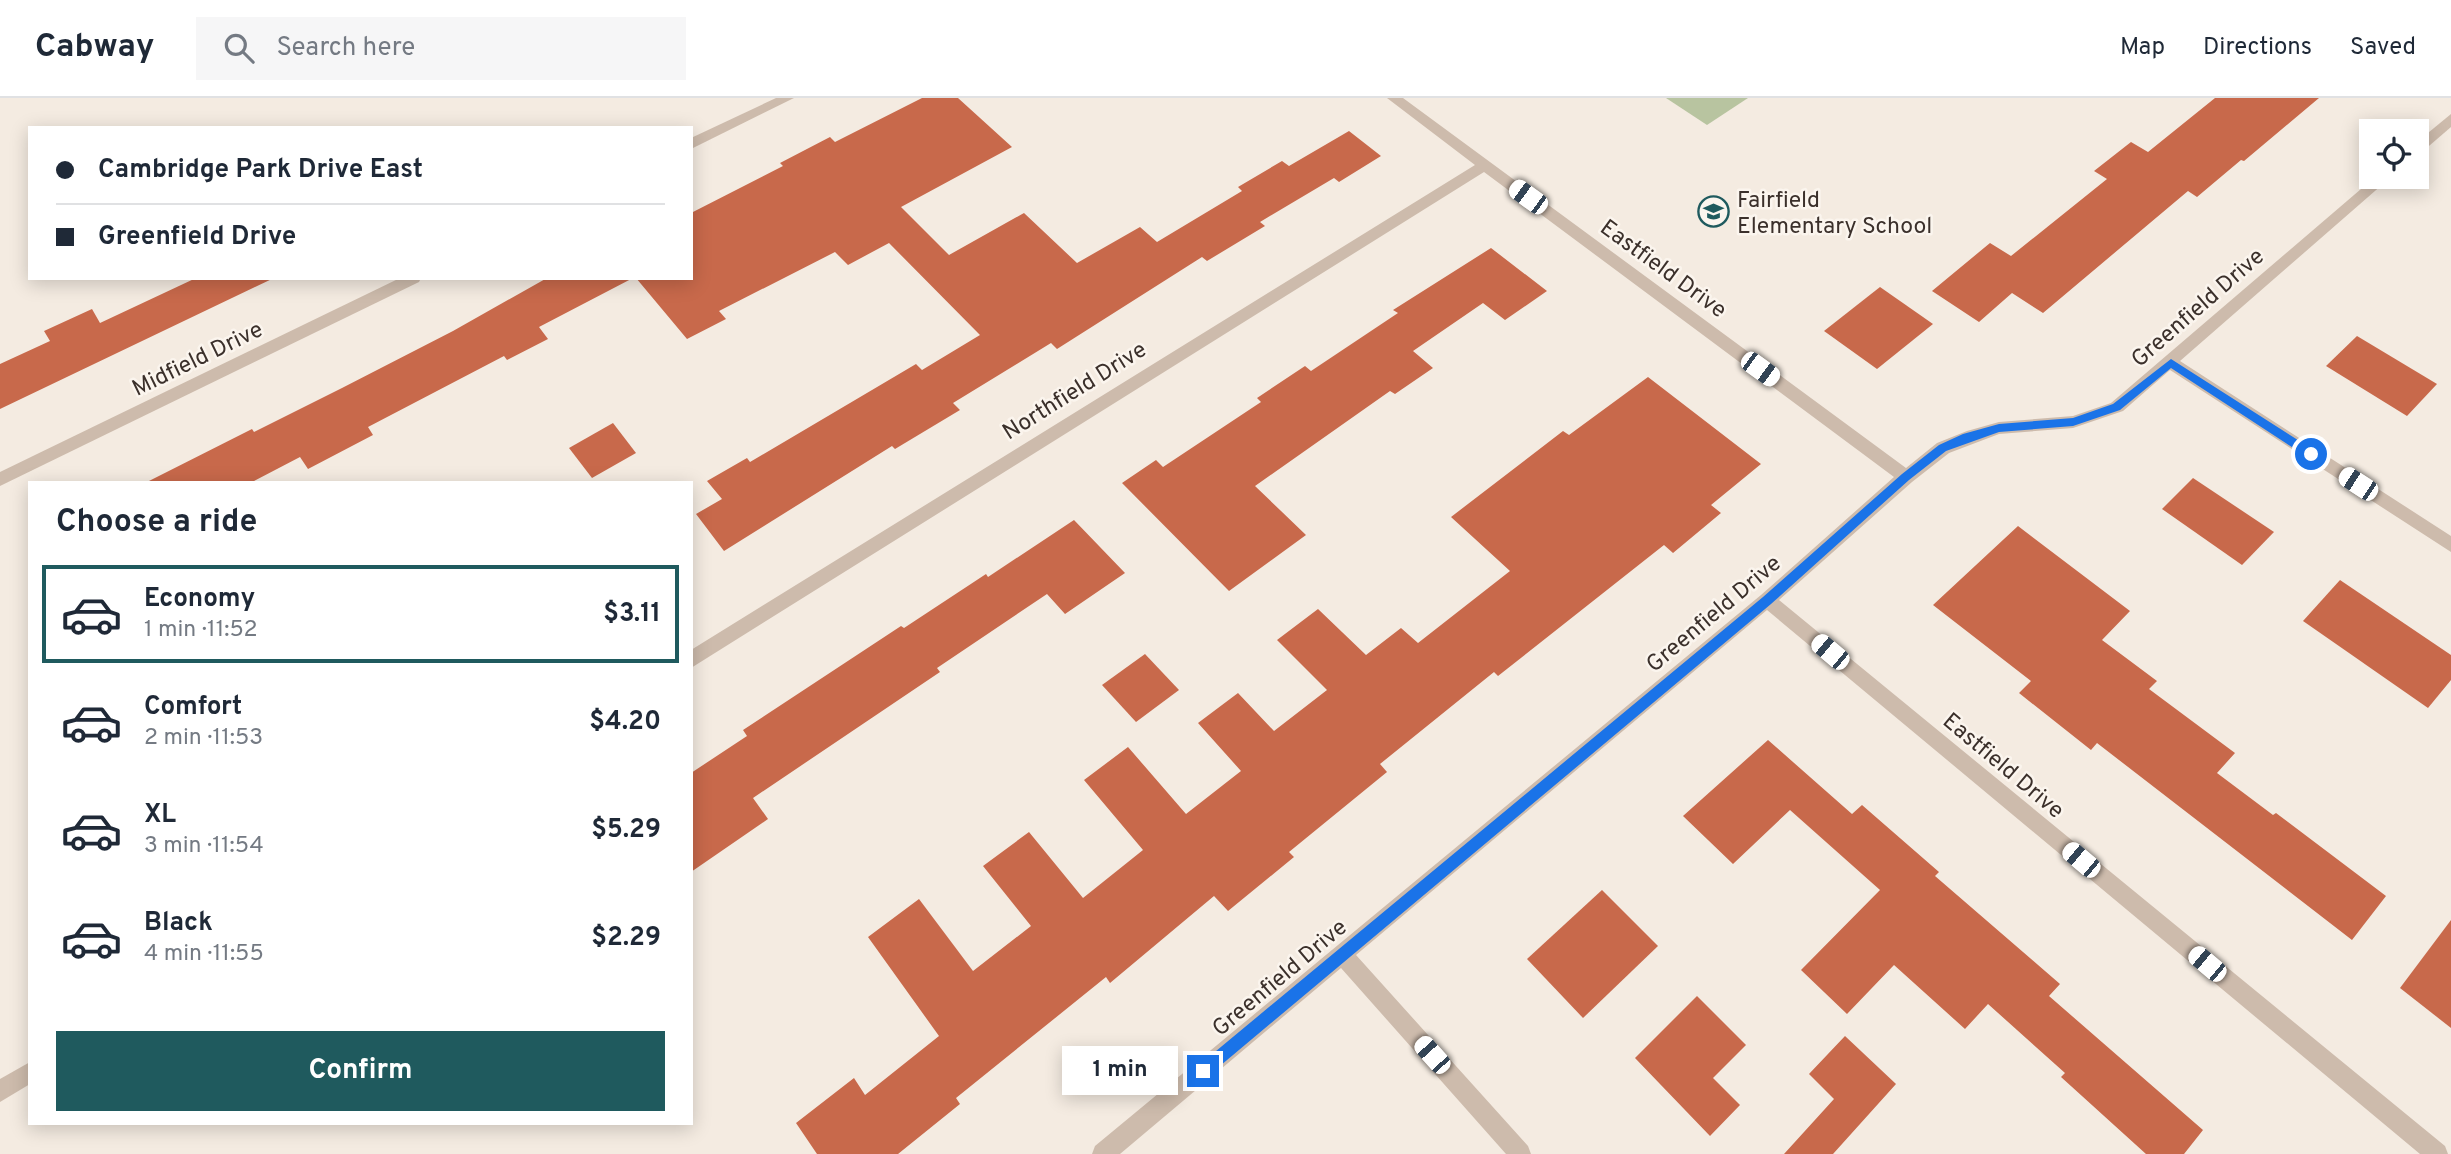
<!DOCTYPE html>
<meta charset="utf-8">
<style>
body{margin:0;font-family:Overpass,sans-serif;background:#f6f6f7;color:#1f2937;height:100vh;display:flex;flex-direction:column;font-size:26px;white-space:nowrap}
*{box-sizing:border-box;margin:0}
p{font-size:23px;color:#747a83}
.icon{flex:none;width:38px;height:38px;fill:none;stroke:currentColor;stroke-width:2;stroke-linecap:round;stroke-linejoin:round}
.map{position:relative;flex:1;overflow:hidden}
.side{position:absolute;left:28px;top:383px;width:665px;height:644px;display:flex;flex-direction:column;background:#fff;border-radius:0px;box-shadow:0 4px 18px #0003}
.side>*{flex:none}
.banner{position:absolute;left:28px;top:28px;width:665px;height:154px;border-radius:0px;box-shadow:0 4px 18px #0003;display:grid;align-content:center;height:154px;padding:0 28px;background:#fff}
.controls{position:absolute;left:2359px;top:21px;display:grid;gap:14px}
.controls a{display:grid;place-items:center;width:70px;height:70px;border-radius:0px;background:#fff;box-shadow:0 4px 18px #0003;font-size:35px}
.end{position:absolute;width:32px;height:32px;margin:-16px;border:9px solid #1a73e8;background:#fff;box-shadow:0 0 0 4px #fff}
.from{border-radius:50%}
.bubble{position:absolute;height:49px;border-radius:0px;background:#fff;box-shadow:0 4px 18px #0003;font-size:23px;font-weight:700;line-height:49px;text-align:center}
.car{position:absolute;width:21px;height:42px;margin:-21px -10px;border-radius:9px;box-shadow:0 0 5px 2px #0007;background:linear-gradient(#fff 24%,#345 0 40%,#fff 0 76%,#345 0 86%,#fff 0)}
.banner b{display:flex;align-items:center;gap:24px;height:66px;font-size:26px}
.banner b+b{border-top:2px solid #e0e1e3}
.banner i{width:18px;height:18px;background:#1f2937}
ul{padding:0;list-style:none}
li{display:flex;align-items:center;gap:21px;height:98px;margin:0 14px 10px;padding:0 14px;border:4px solid transparent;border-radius:0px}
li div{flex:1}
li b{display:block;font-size:26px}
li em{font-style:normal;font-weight:700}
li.active{border-color:#1f5a5e}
li>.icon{width:63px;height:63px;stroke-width:1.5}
h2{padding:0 28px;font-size:32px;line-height:84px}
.action{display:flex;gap:14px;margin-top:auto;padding:14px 28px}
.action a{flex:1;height:80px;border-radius:0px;background:#1f5a5e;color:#fff;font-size:28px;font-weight:700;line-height:80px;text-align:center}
header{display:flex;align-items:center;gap:42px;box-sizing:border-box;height:98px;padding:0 35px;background:#fff;border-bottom:2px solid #e0e1e3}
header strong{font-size:33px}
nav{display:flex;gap:38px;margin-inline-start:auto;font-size:24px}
.search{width:490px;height:63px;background:#f6f6f7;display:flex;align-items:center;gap:18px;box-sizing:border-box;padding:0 24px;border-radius:0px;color:#747a83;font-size:26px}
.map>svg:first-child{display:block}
.green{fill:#b8c4a0}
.building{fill:#c8694b}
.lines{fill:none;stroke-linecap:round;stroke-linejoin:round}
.minor{fill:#cdbbac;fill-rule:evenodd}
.route{fill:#1a73e8}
.labels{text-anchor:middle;stroke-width:5;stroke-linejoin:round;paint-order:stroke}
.poi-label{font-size:23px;fill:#3b302b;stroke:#fbf5ee;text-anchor:start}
.street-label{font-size:23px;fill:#3b302b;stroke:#fbf5ee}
</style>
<header>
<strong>Cabway</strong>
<div class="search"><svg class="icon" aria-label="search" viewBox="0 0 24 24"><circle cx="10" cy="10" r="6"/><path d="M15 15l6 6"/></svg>Search here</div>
<nav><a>Map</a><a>Directions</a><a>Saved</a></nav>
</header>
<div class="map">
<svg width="2451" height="1056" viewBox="0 0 2451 1056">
<rect width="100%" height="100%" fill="#f4ebe1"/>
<path class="green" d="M1666 0H1748L1707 27Z"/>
<g class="building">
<path d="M922 0H958L1012 49 901 109 949 157 1024 115 1077 165 1140 129 1157 144 1242 93 1238 89 1282 63 1289 68 1349 33 1381 58 1339 84 1334 80 1260 124 1265 128 1207 163 1202 159 1057 251 1051 245 953 305 960 312 895 351 892 348 724 453 696 416 722 401 707 383 747 360 750 364 916 266 922 272 980 237 889 145 848 167 835 154 719 213 726 221 687 241 636 180H691V115L783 68 780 65 830 39 835 44Z"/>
<path d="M2215 0H2319L2244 63 2241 62 2197 99 2188 93 2043 215 2012 195 1979 224 1932 193 1990 145 2011 158 2107 81 2094 73 2131 44 2148 54Z"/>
<path d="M1491 150 1547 193 1505 222 1483 205 1413 253 1433 270 1395 296 1390 293 1255 388 1306 437 1229 493 1122 385 1156 362 1163 369 1261 304 1257 300 1305 268 1311 273 1398 215 1393 212Z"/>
<path d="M196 180H274L0 311V266L50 243 44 233 92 211 100 225Z"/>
<path d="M547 180H633L539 229 548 241 507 262 504 258 368 329 373 337 308 371 300 359 250 385H145L252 331 254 334 342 290 453 233Z"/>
<path d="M1880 189 1933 226 1877 271 1824 233Z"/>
<path d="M2357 238 2437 286 2407 318 2326 268Z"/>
<path d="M1648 279 1761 366 1711 407 1721 415 1673 455 1664 447 1498 578 1494 574 1380 666 1387 674 1289 754 1294 759 1228 813 1214 798 1110 885 1106 879 956 1000 960 1006 898 1056H817L796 1025 854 980 865 997 939 938 868 839 919 801 973 873 1031 828 983 768 1029 734 1083 800 1143 752 1084 682 1128 649 1186 716 1241 673 1198 625 1238 595 1274 633 1327 592 1277 542 1318 511 1366 557 1401 530 1418 545 1510 473 1451 419 1563 333 1569 337Z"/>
<path d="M613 325 636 355 592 380 569 350Z"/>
<path d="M2193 380 2274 434 2242 467 2162 411Z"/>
<path d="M1074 422 1125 475 1065 516 1047 496 937 570 940 574 753 700 768 721 691 774V675L747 638 743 632 901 528 904 530 986 476 988 479Z"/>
<path d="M2018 428 2130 513 2102 542 2157 583 2149 591 2235 655 2217 675 2273 717 2276 715 2386 798 2352 842 2097 645 2091 652 2019 595 2031 583 1933 507Z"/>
<path d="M2340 482 2451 557V582L2428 610 2303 523Z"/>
<path d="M1145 556 1179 592 1136 624 1102 587Z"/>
<path d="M1768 642 1852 716 1862 707 1939 774 1935 778 2060 886 2049 898 2203 1032 2184 1056H2146L2061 979 2065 975 1988 906 1965 931 1894 867 1847 916 1801 872 1880 792 1790 712 1733 766 1683 718Z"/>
<path d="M1602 792 1658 848 1583 920 1527 861Z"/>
<path d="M2451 822V930L2400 890Z"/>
<path d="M1697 898 1746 947 1713 980 1740 1007 1710 1038 1635 960Z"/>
<path d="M1845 938 1896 986 1833 1056H1784L1834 1001 1809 976Z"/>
</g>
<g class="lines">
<g class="minor">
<path d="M776 0H794L691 51V40Z"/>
<path d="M1387 0H1403L1906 370 1937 345 1967 333 1999 324 2073 318 2111 305 2375 79H2391L2180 263 2451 438V454L2170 272 2123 313 2073 330 1999 336 1949 355 1912 384 1779 502 2445 1048 2448 1056H2420L1767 512 1356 857 1528 1048 1531 1056H1506L1341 870 1120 1056H1092L1095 1048 1761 497 1894 379 1484 74 691 570V552L1475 67Z"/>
<path d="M2451 16V29L2422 54 2417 56V44Z"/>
<path d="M400 180H421L419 184 0 388V374Z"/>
<path d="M30 964V986L0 1004V981Z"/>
</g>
</g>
<path class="route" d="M2171 261 2315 353V359H2307L2171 270 2120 312 2073 328 1999 334 1946 353 1909 382 1771 506 1208 978H1198V968L1763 499 1902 376 1939 347 1963 336 1999 326 2073 320 2113 306Z"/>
<defs>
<symbol id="school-ring" viewBox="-11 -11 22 22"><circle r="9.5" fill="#fbf5ee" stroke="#1f5a5e" stroke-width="1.5"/><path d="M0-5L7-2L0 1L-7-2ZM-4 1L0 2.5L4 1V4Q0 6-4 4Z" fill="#1f5a5e"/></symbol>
</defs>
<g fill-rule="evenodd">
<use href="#school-ring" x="1696" y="96" width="35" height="35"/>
</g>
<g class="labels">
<g class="poi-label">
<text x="1737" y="109">Fairfield<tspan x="1737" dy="26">Elementary School</tspan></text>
</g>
<g class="street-label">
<text transform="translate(1664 170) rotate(36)" y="8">Eastfield Drive</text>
<text transform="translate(2197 209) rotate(-41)" y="8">Greenfield Drive</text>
<text transform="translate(197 260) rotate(-26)" y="8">Midfield Drive</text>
<text transform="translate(1074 292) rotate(-32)" y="8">Northfield Drive</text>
<text transform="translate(1713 515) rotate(-40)" y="8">Greenfield Drive</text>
<text transform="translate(2004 667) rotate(40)" y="8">Eastfield Drive</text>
<text transform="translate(1279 879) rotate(-40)" y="8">Greenfield Drive</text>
</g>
</g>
</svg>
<div class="controls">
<a><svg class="icon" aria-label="locate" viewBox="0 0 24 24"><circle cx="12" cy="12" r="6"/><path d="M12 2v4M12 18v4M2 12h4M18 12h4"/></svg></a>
</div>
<i class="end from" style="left:2311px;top:356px"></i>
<i class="end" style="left:1203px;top:973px"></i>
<div class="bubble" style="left:1062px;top:948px;width:116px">1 min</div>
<i class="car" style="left:1528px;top:99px;rotate:306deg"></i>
<i class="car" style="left:1760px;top:271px;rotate:126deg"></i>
<i class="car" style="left:2358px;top:386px;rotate:303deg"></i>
<i class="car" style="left:1830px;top:554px;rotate:310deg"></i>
<i class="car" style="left:2081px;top:762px;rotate:310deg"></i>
<i class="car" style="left:2207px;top:866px;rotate:310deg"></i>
<i class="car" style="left:1432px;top:957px;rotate:318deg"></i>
<div class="banner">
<b><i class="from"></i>Cambridge Park Drive East</b>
<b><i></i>Greenfield Drive</b>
</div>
<section class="side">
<h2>Choose a ride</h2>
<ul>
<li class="active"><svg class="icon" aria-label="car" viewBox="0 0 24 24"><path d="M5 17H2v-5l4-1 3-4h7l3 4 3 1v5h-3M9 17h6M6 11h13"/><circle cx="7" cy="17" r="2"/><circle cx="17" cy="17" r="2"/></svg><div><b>Economy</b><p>1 min · 11:52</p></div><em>$3.11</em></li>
<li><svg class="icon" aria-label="car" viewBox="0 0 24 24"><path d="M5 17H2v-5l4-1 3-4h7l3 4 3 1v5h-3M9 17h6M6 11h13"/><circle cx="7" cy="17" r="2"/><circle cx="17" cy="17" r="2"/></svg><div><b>Comfort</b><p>2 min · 11:53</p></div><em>$4.20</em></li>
<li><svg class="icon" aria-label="car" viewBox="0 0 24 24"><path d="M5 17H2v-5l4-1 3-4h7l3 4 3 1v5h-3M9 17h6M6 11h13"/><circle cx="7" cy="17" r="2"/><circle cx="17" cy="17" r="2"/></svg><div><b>XL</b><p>3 min · 11:54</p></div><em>$5.29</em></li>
<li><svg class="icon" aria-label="car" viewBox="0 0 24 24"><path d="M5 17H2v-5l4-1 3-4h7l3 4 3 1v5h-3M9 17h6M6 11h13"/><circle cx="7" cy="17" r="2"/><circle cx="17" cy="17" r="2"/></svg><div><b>Black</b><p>4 min · 11:55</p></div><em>$2.29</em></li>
</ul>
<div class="action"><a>Confirm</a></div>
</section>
</div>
